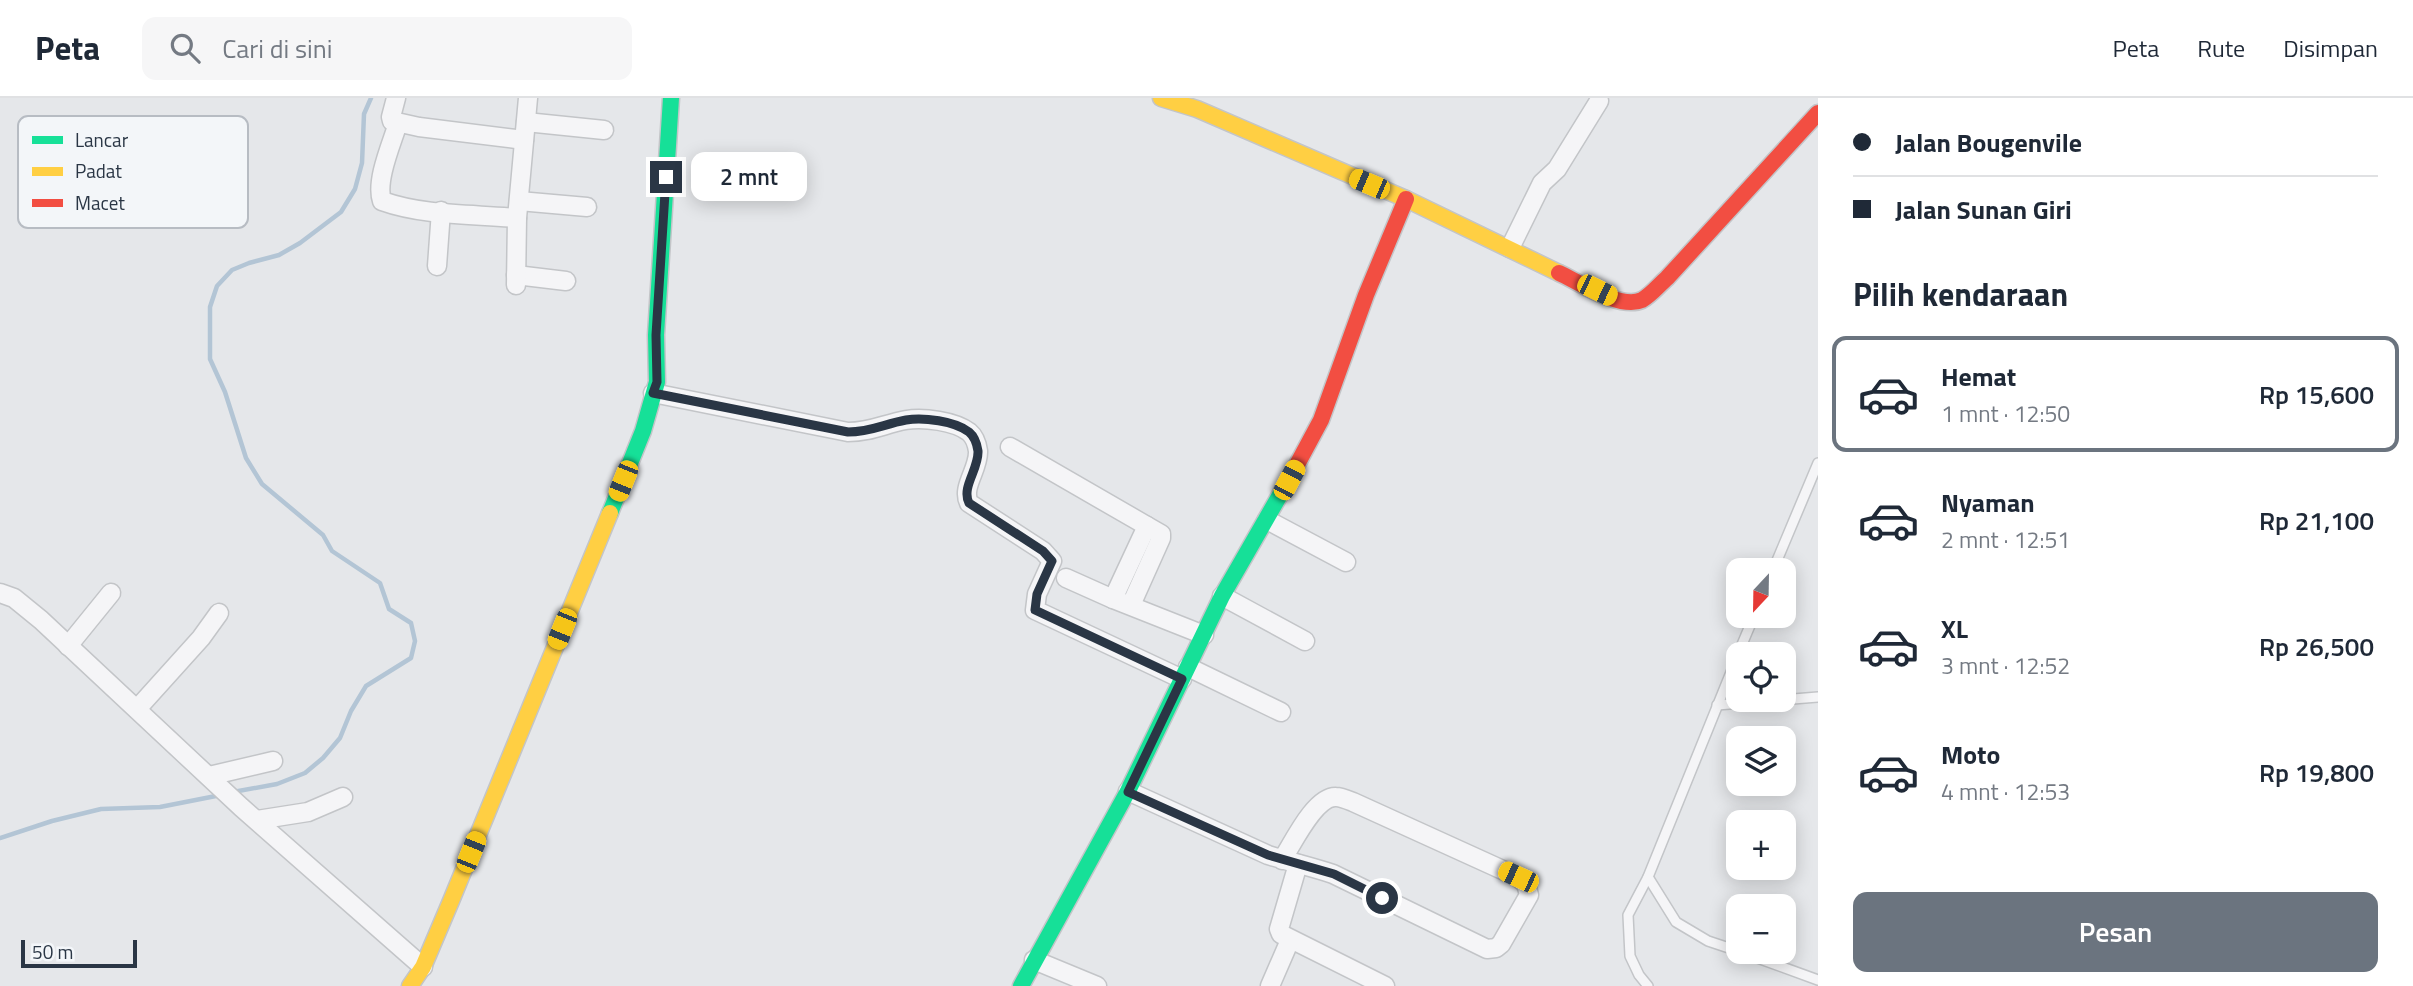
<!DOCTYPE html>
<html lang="id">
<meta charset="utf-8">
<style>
body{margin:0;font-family:"Titillium Web",sans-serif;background:#f6f6f7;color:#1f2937;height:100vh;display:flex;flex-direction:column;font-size:26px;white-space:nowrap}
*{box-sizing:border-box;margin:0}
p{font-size:23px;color:#747a83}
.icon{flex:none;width:38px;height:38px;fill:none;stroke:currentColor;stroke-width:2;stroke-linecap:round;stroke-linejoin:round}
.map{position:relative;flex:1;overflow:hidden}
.sheet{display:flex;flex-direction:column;background:#fff;width:595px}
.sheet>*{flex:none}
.banner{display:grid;align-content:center;height:154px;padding:0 35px;background:#fff}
.needle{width:46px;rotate:202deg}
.buttons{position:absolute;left:1726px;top:460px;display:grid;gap:14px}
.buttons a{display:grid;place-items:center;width:70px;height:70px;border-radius:14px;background:#fff;box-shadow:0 4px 18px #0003;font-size:35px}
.scale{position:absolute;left:21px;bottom:18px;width:116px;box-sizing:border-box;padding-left:7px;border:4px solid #2a3645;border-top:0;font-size:19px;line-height:24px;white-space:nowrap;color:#2a3645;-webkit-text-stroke:5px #f3f6f9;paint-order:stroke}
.end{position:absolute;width:32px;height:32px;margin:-16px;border:9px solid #2a3645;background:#fff;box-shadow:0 0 0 4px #fff}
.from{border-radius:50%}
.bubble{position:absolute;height:49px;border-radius:14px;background:#fff;box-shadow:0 4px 18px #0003;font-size:23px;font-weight:600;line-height:49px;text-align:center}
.car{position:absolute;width:21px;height:42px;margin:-21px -10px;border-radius:9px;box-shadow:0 0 5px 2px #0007;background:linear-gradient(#f5c518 24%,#345 0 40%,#f5c518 0 76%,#345 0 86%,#f5c518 0)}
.banner b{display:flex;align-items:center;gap:24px;height:66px;font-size:26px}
.banner b+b{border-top:2px solid #e0e1e3}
.banner i{width:18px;height:18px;background:#1f2937}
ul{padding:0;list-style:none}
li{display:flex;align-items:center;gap:21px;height:116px;margin:0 14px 10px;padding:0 21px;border:4px solid transparent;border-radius:14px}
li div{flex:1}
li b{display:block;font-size:26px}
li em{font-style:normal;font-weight:600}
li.current{border-color:#6b747f}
li>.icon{width:63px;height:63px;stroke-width:1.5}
h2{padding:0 35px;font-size:32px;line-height:84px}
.cta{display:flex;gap:14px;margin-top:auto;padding:14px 35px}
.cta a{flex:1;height:80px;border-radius:14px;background:#6b747f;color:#fff;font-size:28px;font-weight:600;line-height:80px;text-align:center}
header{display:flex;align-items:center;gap:42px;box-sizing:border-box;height:98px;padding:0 35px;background:#fff;border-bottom:2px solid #e0e1e3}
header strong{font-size:33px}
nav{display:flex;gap:38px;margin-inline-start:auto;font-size:24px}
.search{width:490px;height:63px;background:#f6f6f7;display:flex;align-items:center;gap:18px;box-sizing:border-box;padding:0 24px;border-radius:14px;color:#747a83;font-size:26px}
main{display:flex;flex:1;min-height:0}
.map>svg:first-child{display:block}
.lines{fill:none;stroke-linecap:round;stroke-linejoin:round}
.stream{stroke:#b3c5d5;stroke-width:4.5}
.lane-casing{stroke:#c3c5c8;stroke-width:12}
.street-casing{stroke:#c3c5c8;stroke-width:21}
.fast-casing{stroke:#c3c5c8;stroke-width:19}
.slow-casing{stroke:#c3c5c8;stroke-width:19}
.jam-casing{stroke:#c3c5c8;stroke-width:19}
.lane{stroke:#f5f5f7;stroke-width:9}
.street{stroke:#f5f5f7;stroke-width:18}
.fast{stroke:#16e098;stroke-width:16}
.slow{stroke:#ffcf43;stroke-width:16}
.jam{stroke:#f24e42;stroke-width:16}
.route{stroke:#2a3645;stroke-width:9}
.key{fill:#f3f6f9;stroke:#b7bcc3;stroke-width:2}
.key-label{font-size:19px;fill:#2a3645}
</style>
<header>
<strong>Peta</strong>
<div class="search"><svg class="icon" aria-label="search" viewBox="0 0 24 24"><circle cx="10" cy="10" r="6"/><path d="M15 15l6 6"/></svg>Cari di sini</div>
<nav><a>Peta</a><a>Rute</a><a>Disimpan</a></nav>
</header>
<main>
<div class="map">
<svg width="1818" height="888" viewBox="0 0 1818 888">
<rect width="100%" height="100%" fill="#e5e7ea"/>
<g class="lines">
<g class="stream">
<path d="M233 694 277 686 305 675 323 660 340 640 351 613 366 588 411 560 415 543 411 525 389 511 380 485 332 453 323 437 262 386 246 360 225 294 210 261V209L217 188 232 172 249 165 279 157 300 145 341 114 355 91 362 65 364 16 371 0"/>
<path d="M0 740 52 723 101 711 160 709 221 697"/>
</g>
<defs>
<g id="lane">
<path d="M1773 472 1818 365"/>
<path d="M1738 556 1754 518"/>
<path d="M1717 607 1818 599"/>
<path d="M1648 779 1676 824 1708 843 1738 853"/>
<path d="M1741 854 1818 882"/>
<path d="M1648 888 1639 877 1630 858 1628 817 1648 779 1738 557"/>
</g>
<g id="street">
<path d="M396 0 391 19 392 23 419 29 524 42"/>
<path d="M526 24 604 32"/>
<path d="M398 25C392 45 375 83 382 103 424 118 473 116 517 120"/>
<path d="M519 103 587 109"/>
<path d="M1510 150 1542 85 1557 71 1599 3"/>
<path d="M437 168 441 113"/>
<path d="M516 177 566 183"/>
<path d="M516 187 517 120 528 0"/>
<path d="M653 295 848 334C871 334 884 326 906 322 923 319 955 323 969 334 975 339 977 346 978 353 979 371 961 389 969 405L1043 453 1052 463 1037 496 1035 512 1182 581"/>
<path d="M1010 349 1147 428 1113 501 1204 537"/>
<path d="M1267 422 1346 464"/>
<path d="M1066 480 1113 501"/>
<path d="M0 495 14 500 41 522 241 709 423 869"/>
<path d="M1222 498 1305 543"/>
<path d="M1131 507 1161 440V436L1147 428"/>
<path d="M68 548 111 495"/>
<path d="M1188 569 1281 614"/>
<path d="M137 611 201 540 219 515"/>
<path d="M209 678 273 663"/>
<path d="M1128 693 1268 757C1290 764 1312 769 1333 776L1487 851 1496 850 1501 846 1529 797 1526 786 1518 779 1353 704C1348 702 1341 699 1336 699 1315 698 1293 745 1282 762"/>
<path d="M257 722 308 714 343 699"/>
<path d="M1298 766 1279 831 1281 836 1385 888"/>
<path d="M1034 862 1097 888"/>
<path d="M1270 888 1290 842"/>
</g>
<g id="fast">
<path d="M610 415 643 333 657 284 656 237 671 0"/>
<path d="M1021 888 1128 693 1222 498 1292 376"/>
</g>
<g id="slow">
<path d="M1161 0 1197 11 1406 101 1559 175"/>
<path d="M410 888 423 869 451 803 610 415"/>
</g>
<g id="jam">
<path d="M1559 175C1579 184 1620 212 1642 202 1651 197 1659 187 1667 180L1818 15"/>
<path d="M1292 376 1321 322 1366 197 1406 101"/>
</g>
</defs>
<use href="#lane" class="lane-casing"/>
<use href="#street" class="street-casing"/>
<use href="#fast" class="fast-casing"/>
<use href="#slow" class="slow-casing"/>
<use href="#jam" class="jam-casing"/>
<use href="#lane" class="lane"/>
<use href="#street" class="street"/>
<use href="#fast" class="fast"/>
<use href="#slow" class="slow"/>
<use href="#jam" class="jam"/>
</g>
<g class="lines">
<path class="route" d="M666 79 656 237 657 284 653 295 848 334C871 334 884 326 906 322 923 319 955 323 969 334 975 339 977 346 978 353 979 371 961 389 969 405L1043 453 1052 463 1037 496 1035 512 1182 581 1128 694 1268 757 1334 776 1382 800"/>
</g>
<rect x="18" y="18" width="230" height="112" rx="10" class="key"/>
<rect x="32" y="38" width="31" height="8" fill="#16e098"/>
<rect x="32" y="69" width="31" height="9" fill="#ffcf43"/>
<rect x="32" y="101" width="31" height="8" fill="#f24e42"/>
<g class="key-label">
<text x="75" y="49">Lancar</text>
<text x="75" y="80">Padat</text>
<text x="75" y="112">Macet</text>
</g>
</svg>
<div class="buttons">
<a><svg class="needle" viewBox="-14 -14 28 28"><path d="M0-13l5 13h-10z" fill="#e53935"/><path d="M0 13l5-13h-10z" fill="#747a83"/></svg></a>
<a><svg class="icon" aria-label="locate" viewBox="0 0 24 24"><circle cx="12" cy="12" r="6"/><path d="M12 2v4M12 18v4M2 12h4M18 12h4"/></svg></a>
<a><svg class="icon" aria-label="layers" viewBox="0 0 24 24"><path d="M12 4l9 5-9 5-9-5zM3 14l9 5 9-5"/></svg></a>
<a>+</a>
<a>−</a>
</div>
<div class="scale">50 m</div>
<i class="end from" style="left:1382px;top:800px"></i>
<i class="end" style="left:666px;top:79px"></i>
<div class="bubble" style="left:691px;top:54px;width:116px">2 mnt</div>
<i class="car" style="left:1369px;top:86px;rotate:293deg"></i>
<i class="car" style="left:1597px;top:192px;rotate:116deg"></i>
<i class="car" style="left:1289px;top:382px;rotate:28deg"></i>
<i class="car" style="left:623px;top:383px;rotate:202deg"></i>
<i class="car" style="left:562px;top:531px;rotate:202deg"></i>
<i class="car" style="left:471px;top:754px;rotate:22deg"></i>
<i class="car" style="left:1518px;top:779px;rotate:295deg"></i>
</div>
<section class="sheet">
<div class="banner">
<b><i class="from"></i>Jalan Bougenvile</b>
<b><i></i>Jalan Sunan Giri</b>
</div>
<h2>Pilih kendaraan</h2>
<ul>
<li class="current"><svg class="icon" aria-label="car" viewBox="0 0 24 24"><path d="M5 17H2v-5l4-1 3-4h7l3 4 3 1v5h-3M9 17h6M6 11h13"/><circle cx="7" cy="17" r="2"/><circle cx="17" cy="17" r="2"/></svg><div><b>Hemat</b><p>1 mnt · 12:50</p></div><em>Rp 15,600</em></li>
<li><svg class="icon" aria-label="car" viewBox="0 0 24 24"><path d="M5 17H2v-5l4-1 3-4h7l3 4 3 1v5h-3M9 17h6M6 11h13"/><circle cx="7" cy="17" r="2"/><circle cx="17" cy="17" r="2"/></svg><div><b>Nyaman</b><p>2 mnt · 12:51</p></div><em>Rp 21,100</em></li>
<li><svg class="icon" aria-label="car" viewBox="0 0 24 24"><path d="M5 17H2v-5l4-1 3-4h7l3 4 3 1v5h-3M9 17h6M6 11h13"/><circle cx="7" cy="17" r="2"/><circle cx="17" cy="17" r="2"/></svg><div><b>XL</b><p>3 mnt · 12:52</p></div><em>Rp 26,500</em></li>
<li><svg class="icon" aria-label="car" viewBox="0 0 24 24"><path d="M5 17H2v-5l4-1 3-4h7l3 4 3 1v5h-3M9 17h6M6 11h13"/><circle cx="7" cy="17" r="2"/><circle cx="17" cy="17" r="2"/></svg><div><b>Moto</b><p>4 mnt · 12:53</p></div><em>Rp 19,800</em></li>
</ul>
<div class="cta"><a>Pesan</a></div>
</section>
</main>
